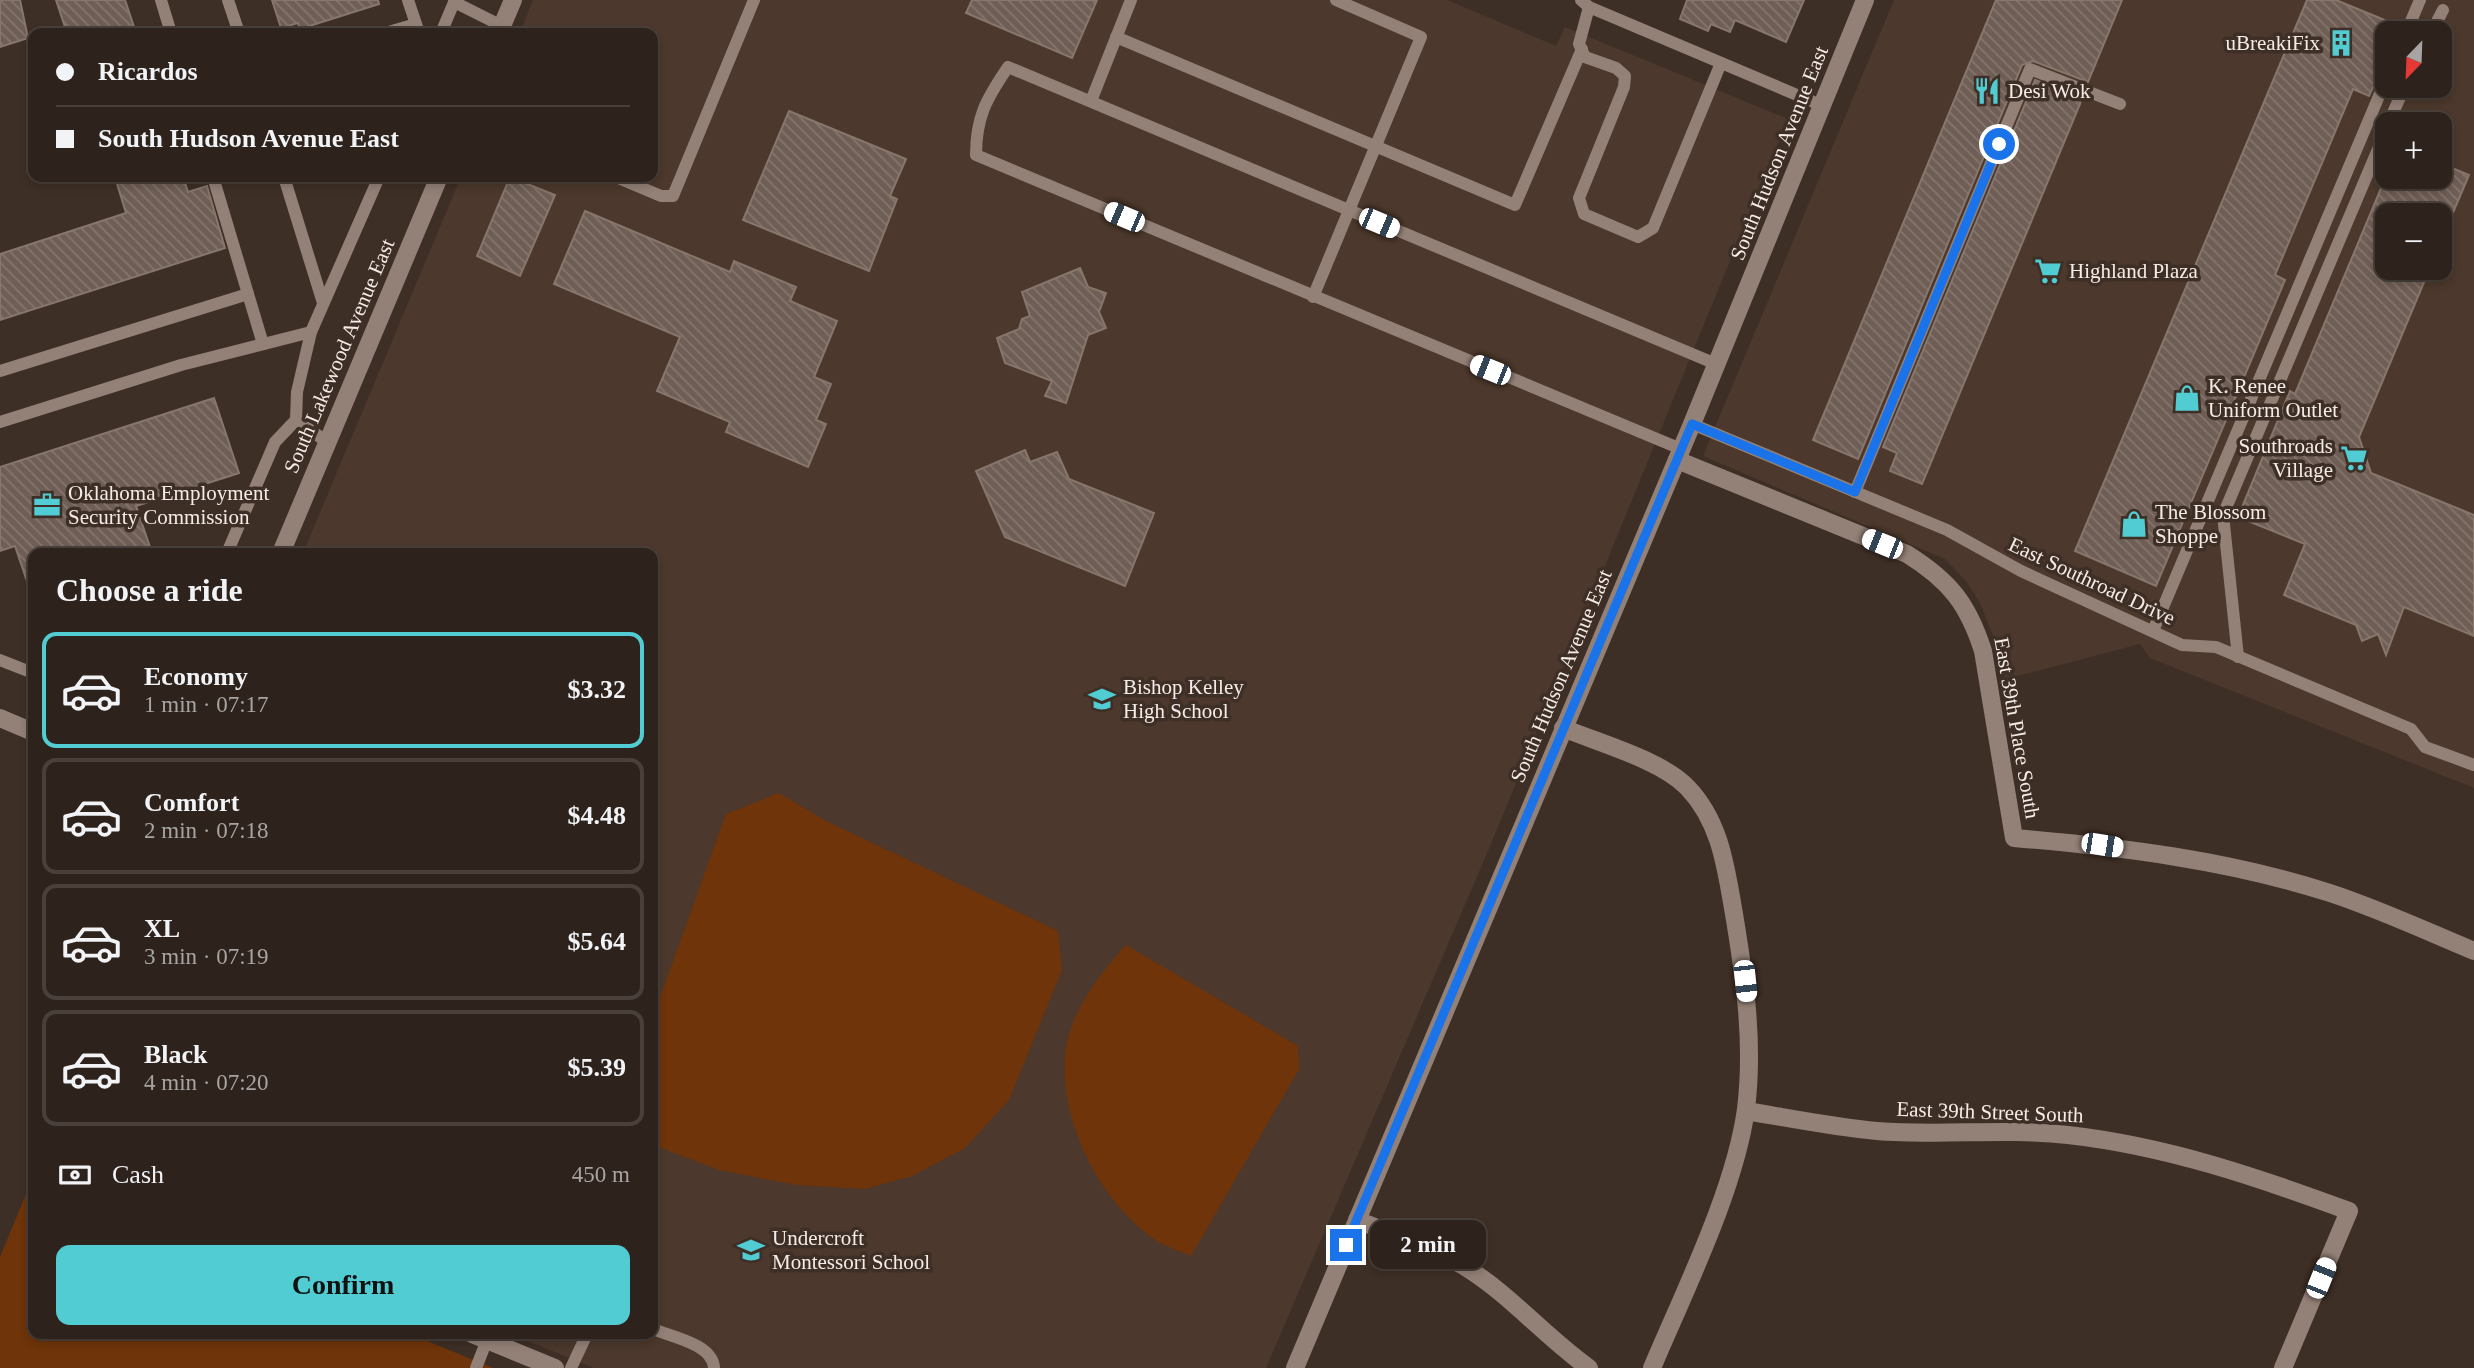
<!DOCTYPE html>
<meta charset="utf-8">
<style>
body{margin:0;font-family:"Times New Roman",serif;background:#3a2f29;color:#f1f3f6;height:100vh;display:flex;flex-direction:column;font-size:26px;white-space:nowrap}
*{box-sizing:border-box;margin:0}
p{font-size:23px;color:#a7a4a3}
.icon{flex:none;width:38px;height:38px;fill:none;stroke:currentColor;stroke-width:2;stroke-linecap:round;stroke-linejoin:round}
.map{position:relative;flex:1;overflow:hidden}
.panel{position:absolute;left:28px;top:548px;width:630px;height:791px;display:flex;flex-direction:column;background:#2e231c;border-radius:14px;box-shadow:0 4px 10px #0003,0 0 0 2px #49403b}
.panel>*{flex:none}
.hud{position:absolute;left:28px;top:28px;width:630px;height:154px;border-radius:14px;box-shadow:0 4px 10px #0003,0 0 0 2px #49403b;display:grid;align-content:center;height:154px;padding:0 28px;background:#2e231c}
.needle{width:46px;rotate:203deg}
.tools{position:absolute;left:2375px;top:21px;display:grid;gap:14px}
.tools a{display:grid;place-items:center;width:77px;height:77px;border-radius:14px;background:#2e231c;box-shadow:0 4px 10px #0003,0 0 0 2px #49403b;font-size:35px}
.end{position:absolute;width:32px;height:32px;margin:-16px;border:9px solid #1a73e8;background:#fff;box-shadow:0 0 0 4px #fff}
.from{border-radius:50%}
.bubble{position:absolute;height:49px;border-radius:14px;background:#2e231c;box-shadow:0 4px 10px #0003,0 0 0 2px #49403b;font-size:23px;font-weight:600;line-height:49px;text-align:center}
.car{position:absolute;width:21px;height:42px;margin:-21px -10px;border-radius:9px;box-shadow:0 0 5px 2px #0007;background:linear-gradient(#fff 24%,#345 0 40%,#fff 0 76%,#345 0 86%,#fff 0)}
.hud b{display:flex;align-items:center;gap:24px;height:66px;font-size:26px}
.hud b+b{border-top:2px solid #49403b}
.hud i{width:18px;height:18px;background:#f1f3f6}
ul{padding:0;list-style:none}
li{display:flex;align-items:center;gap:21px;height:116px;margin:0 14px 10px;padding:0 14px;border:4px solid #49403b;border-radius:14px}
li div{flex:1}
li b{display:block;font-size:26px}
li em{font-style:normal;font-weight:600}
li.on{border-color:#51ccd3}
li>.icon{width:63px;height:63px;stroke-width:1.5}
h2{padding:0 28px;font-size:32px;line-height:84px}
.pay{display:flex;align-items:center;gap:18px;height:77px;padding:0 28px;font-size:26px}
.pay p{margin-inline-start:auto}
.cta{display:flex;gap:14px;margin-top:auto;padding:14px 28px}
.cta a{flex:1;height:80px;border-radius:14px;background:#51ccd3;color:#111;font-size:28px;font-weight:600;line-height:80px;text-align:center}
.map>svg:first-child{display:block}
.built{fill:#4c382c;fill-rule:evenodd}
.green{fill:#6f3409}
.building{fill:url(#building-back-hatch);stroke:#87766c;stroke-width:2}
.lines{fill:none;stroke-linecap:round;stroke-linejoin:round}
.service{stroke:#938177;stroke-width:12}
.minor{stroke:#938177;stroke-width:18}
.tertiary{stroke:#938177;stroke-width:18}
.route{stroke:#1a73e8;stroke-width:9}
.labels{text-anchor:middle;stroke-width:7;stroke-linejoin:round;paint-order:stroke}
.poi-label{font-size:21px;fill:#f6ece7;stroke:#3e2f26;text-anchor:start}
.street-label{font-size:21px;fill:#f6ece7;stroke:#3e2f26}
</style>
<div class="map">
<svg width="2474" height="1368" viewBox="0 0 2474 1368">
<defs>
<pattern id="building-back-hatch" width="6" height="6" patternUnits="userSpaceOnUse" patternTransform="scale(1.75)"><rect width="6" height="6" fill="#6f5e55"/><path d="M-1 5l2 2M0 0l6 6M5-1l2 2" fill="none" stroke="#84756d"/></pattern>
</defs>
<rect width="100%" height="100%" fill="#3e2f26"/>
<g class="built">
<path d="M533 0H1447L1556 46 1565 27 1788 119 1491 844 1266 1368H594L511 1334H653V553H303L461 177H653V33H520Z"/>
<path d="M1894 0H2474V788L2150 658 2140 644 2002 680 1993 636 1980 603 1966 581 1945 559 1703 456ZM2387 33H2440V86H2387ZM2387 124H2440V177H2387ZM2387 215H2440V268H2387Z"/>
</g>
<g class="green">
<path d="M779 793 824 820 1058 931 1062 970 1009 1100 965 1148 912 1176 865 1189 796 1185 719 1170 653 1145V1017L726 814Z"/>
<path d="M1126 945 1298 1046 1299 1069 1191 1256C1180 1251 1167 1247 1157 1241 1101 1203 1060 1124 1065 1056 1068 1015 1099 974 1126 945Z"/>
<path d="M33 1177V1334H410L493 1368H0V1257Z"/>
</g>
<g class="building">
<path d="M0 0H20L28 38 0 47Z"/>
<path d="M56 0H125L136 33H67Z"/>
<path d="M272 0H378L379 4 300 29 298 23 281 28Z"/>
<path d="M972 0H1097L1072 58 966 13Z"/>
<path d="M1687 0H1804L1786 42 1735 20 1730 32 1711 24 1708 31 1680 19Z"/>
<path d="M1996 0H2122L2088 82 2033 61 2022 65 1858 459 1813 440Z"/>
<path d="M2307 0H2336L2387 21V56L2369 96 2353 89 2275 275 2285 280 2156 586 2075 551Z"/>
<path d="M2035 80 2081 98 2080 104 1922 484 1890 471 1897 453 1883 447Z"/>
<path d="M789 111 906 159 890 196 897 199 869 271 743 220Z"/>
<path d="M2440 163 2469 175 2452 215H2387V268H2430L2359 437 2371 473 2474 515V636L2404 607 2386 655 2378 634 2362 641 2356 625 2284 595 2305 544 2238 517 2290 391 2295 394 2387 174V177H2440Z"/>
<path d="M115 177H183L188 192 207 186 225 248 0 320V254L126 213Z"/>
<path d="M510 177 555 195 520 276 477 256Z"/>
<path d="M585 211 730 272 734 261 796 287 790 301 837 321 814 377 831 384 816 420 826 424 808 467 726 432 730 422 657 391 680 337 554 284Z"/>
<path d="M1080 268 1088 287 1106 293 1099 312 1106 328 1088 335 1066 403 1045 396 1052 381 1005 363 997 338 1019 329 1022 319 1030 316 1022 292Z"/>
<path d="M214 398 239 473 136 506 152 553H33V590H30L15 546 0 551V467Z"/>
<path d="M1025 450 1030 462 1057 452 1069 479 1154 513 1125 586 1005 537 976 471Z"/>
</g>
<g class="lines">
<g class="service">
<path d="M161 0 171 33"/>
<path d="M228 0 239 33"/>
<path d="M408 0 419 33"/>
<path d="M1581 0 1589 7 1823 106"/>
<path d="M454 2 502 26"/>
<path d="M1589 7 1579 44 1585 57 1616 68 1625 76 1624 87 1579 198 1584 214 1638 237 1653 228 1721 63"/>
<path d="M385 33 416 24"/>
<path d="M441 33 455 0"/>
<path d="M2406 33 2420 0"/>
<path d="M2431 33 2443 10"/>
<path d="M1116 37 1515 205 1582 49"/>
<path d="M1091 101 1131 0"/>
<path d="M2388 124 2405 86"/>
<path d="M213 177 263 344"/>
<path d="M284 177 323 303"/>
<path d="M616 177 661 196H673L754 0"/>
<path d="M1313 297 1421 37 1336 0"/>
<path d="M311 332 297 392 296 420 327 442"/>
<path d="M0 371 248 294"/>
<path d="M0 422 181 365 311 332 379 177"/>
<path d="M1692 424 1947 530 2021 571 2182 645 2216 647 2411 729 2425 747 2474 765"/>
<path d="M1681 449 976 155C976 116 987 98 1008 67L1716 364"/>
<path d="M1855 492 2030 69 2120 104"/>
<path d="M227 553 275 442 296 420"/>
<path d="M2153 631 2387 77"/>
<path d="M2238 657 2223 515 2387 128"/>
<path d="M0 660 33 673"/>
<path d="M653 1329C672 1337 713 1344 714 1368"/>
<path d="M476 1368 487 1340"/>
<path d="M571 1368 587 1334"/>
</g>
<g class="minor">
<path d="M499 33 513 0"/>
<path d="M1677 460 1907 554C1950 581 1968 604 1983 651L2014 838C2120 847 2228 860 2330 893 2379 909 2426 931 2474 951"/>
<path d="M281 553 439 177"/>
<path d="M0 718 33 732"/>
<path d="M1563 728C1599 743 1661 760 1687 787 1721 822 1726 869 1734 914 1745 980 1754 1043 1746 1109 1735 1190 1684 1292 1652 1368"/>
<path d="M1746 1111C1789 1118 1833 1127 1877 1131 1940 1136 2004 1128 2068 1135 2166 1146 2257 1177 2349 1211L2283 1368"/>
<path d="M1357 1220C1392 1234 1429 1246 1462 1265 1509 1293 1544 1336 1589 1368"/>
<path d="M472 1334 555 1368"/>
</g>
<path class="tertiary" d="M1295 1368 1692 424 1865 0"/>
</g>
<g class="lines">
<path class="route" d="M1346 1245 1692 424 1855 492 1999 144"/>
</g>
<defs>
<symbol id="building-bare" viewBox="-9 -9 18 18"><path d="M-4-6H4V6H1V3H-1V6H-4ZM-2.5-4.3h1.7v1.8h-1.7ZM.8-4.3h1.7v1.8H.8ZM-2.5-1h1.7V.8h-1.7ZM.8-1h1.7V.8H.8Z" fill="#51ccd3" stroke="#3e2f26" stroke-width="2.5" paint-order="stroke"/></symbol>
<symbol id="restaurant-bare" viewBox="-9 -9 18 18"><path d="M-5-6h1v4h1v-4h1v4h1v-4h1v5L-1.5 .5V6h-2V.5L-5-1ZM5-6V6H3V1.5H1.5Q1.5-4 5-6Z" fill="#51ccd3" stroke="#3e2f26" stroke-width="2.5" paint-order="stroke"/></symbol>
<symbol id="supermarket-bare" viewBox="-9 -9 18 18"><path d="M-6-5.5h2.5l.6 2H6L4.5 2H-2.5L-4.4-4H-6ZM-1.5 3.2a1.3 1.3 0 1 0 .1 0ZM3 3.2a1.3 1.3 0 1 0 .1 0Z" fill="#51ccd3" stroke="#3e2f26" stroke-width="2.5" paint-order="stroke"/></symbol>
<symbol id="shop-bare" viewBox="-9 -9 18 18"><path d="M-5-2.5h2.3a2.7 3.5 0 0 1 5.4 0H5L5.5 6h-11ZM-1.5-2.5h3a1.5 2.3 0 0 0-3 0Z" fill="#51ccd3" stroke="#3e2f26" stroke-width="2.5" paint-order="stroke"/></symbol>
<symbol id="office-bare" viewBox="-9 -9 18 18"><path d="M-6-3h4V-5.5h4V-3h4V5H-6ZM-1-4.5V-3h2v-1.5ZM-6 0V1H6V0Z" fill="#51ccd3" stroke="#3e2f26" stroke-width="2.5" paint-order="stroke"/></symbol>
<symbol id="school-bare" viewBox="-9 -9 18 18"><path d="M0-5L7-2L0 1L-7-2ZM-4 1L0 2.5L4 1V4Q0 6-4 4Z" fill="#51ccd3" stroke="#3e2f26" stroke-width="2.5" paint-order="stroke"/></symbol>
</defs>
<g fill-rule="evenodd">
<use href="#building-bare" x="2322" y="24" width="38" height="38"/>
<use href="#restaurant-bare" x="1968" y="72" width="38" height="38"/>
<use href="#supermarket-bare" x="2029" y="252" width="38" height="38"/>
<use href="#shop-bare" x="2168" y="379" width="38" height="38"/>
<use href="#supermarket-bare" x="2335" y="439" width="38" height="38"/>
<use href="#office-bare" x="28" y="486" width="38" height="38"/>
<use href="#shop-bare" x="2115" y="505" width="38" height="38"/>
<use href="#school-bare" x="1083" y="680" width="38" height="38"/>
<use href="#school-bare" x="732" y="1231" width="38" height="38"/>
</g>
<g class="labels">
<g class="poi-label">
<text x="2320" y="50" text-anchor="end">uBreakiFix</text>
<text x="2008" y="98">Desi Wok</text>
<text x="2069" y="278">Highland Plaza</text>
<text x="2208" y="393">K. Renee<tspan x="2208" dy="24">Uniform Outlet</tspan></text>
<text x="2333" y="453" text-anchor="end">Southroads<tspan x="2333" dy="24">Village</tspan></text>
<text x="68" y="500">Oklahoma Employment<tspan x="68" dy="24">Security Commission</tspan></text>
<text x="2155" y="519">The Blossom<tspan x="2155" dy="24">Shoppe</tspan></text>
<text x="1123" y="694">Bishop Kelley<tspan x="1123" dy="24">High School</tspan></text>
<text x="772" y="1245">Undercroft<tspan x="772" dy="24">Montessori School</tspan></text>
</g>
<g class="street-label">
<text transform="translate(1779 153) rotate(-68)" y="7">South Hudson Avenue East</text>
<text transform="translate(339 356) rotate(-67)" y="7">South Lakewood Avenue East</text>
<text transform="translate(2092 581) rotate(25)" y="7">East Southroad Drive</text>
<text transform="translate(1561 676) rotate(-67)" y="7">South Hudson Avenue East</text>
<text transform="translate(2017 728) rotate(80)" y="7">East 39th Place South</text>
<text transform="translate(1990 1112) rotate(2)" y="7">East 39th Street South</text>
</g>
</g>
</svg>
<div class="tools">
<a><svg class="needle" viewBox="-14 -14 28 28"><path d="M0-13l5 13h-10z" fill="#e53935"/><path d="M0 13l5-13h-10z" fill="#a7a4a3"/></svg></a>
<a>+</a>
<a>−</a>
</div>
<i class="end from" style="left:1999px;top:144px"></i>
<i class="end" style="left:1346px;top:1245px"></i>
<div class="bubble" style="left:1370px;top:1220px;width:116px">2 min</div>
<i class="car" style="left:1124px;top:217px;rotate:293deg"></i>
<i class="car" style="left:1379px;top:223px;rotate:113deg"></i>
<i class="car" style="left:1490px;top:370px;rotate:292deg"></i>
<i class="car" style="left:1882px;top:544px;rotate:292deg"></i>
<i class="car" style="left:2102px;top:845px;rotate:99deg"></i>
<i class="car" style="left:1745px;top:981px;rotate:174deg"></i>
<i class="car" style="left:2321px;top:1278px;rotate:22deg"></i>
<div class="hud">
<b><i class="from"></i>Ricardos</b>
<b><i></i>South Hudson Avenue East</b>
</div>
<section class="panel">
<h2>Choose a ride</h2>
<ul>
<li class="on"><svg class="icon" aria-label="car" viewBox="0 0 24 24"><path d="M5 17H2v-5l4-1 3-4h7l3 4 3 1v5h-3M9 17h6M6 11h13"/><circle cx="7" cy="17" r="2"/><circle cx="17" cy="17" r="2"/></svg><div><b>Economy</b><p>1 min · 07:17</p></div><em>$3.32</em></li>
<li><svg class="icon" aria-label="car" viewBox="0 0 24 24"><path d="M5 17H2v-5l4-1 3-4h7l3 4 3 1v5h-3M9 17h6M6 11h13"/><circle cx="7" cy="17" r="2"/><circle cx="17" cy="17" r="2"/></svg><div><b>Comfort</b><p>2 min · 07:18</p></div><em>$4.48</em></li>
<li><svg class="icon" aria-label="car" viewBox="0 0 24 24"><path d="M5 17H2v-5l4-1 3-4h7l3 4 3 1v5h-3M9 17h6M6 11h13"/><circle cx="7" cy="17" r="2"/><circle cx="17" cy="17" r="2"/></svg><div><b>XL</b><p>3 min · 07:19</p></div><em>$5.64</em></li>
<li><svg class="icon" aria-label="car" viewBox="0 0 24 24"><path d="M5 17H2v-5l4-1 3-4h7l3 4 3 1v5h-3M9 17h6M6 11h13"/><circle cx="7" cy="17" r="2"/><circle cx="17" cy="17" r="2"/></svg><div><b>Black</b><p>4 min · 07:20</p></div><em>$5.39</em></li>
</ul>
<div class="pay"><svg class="icon" aria-label="cash" viewBox="0 0 24 24"><path d="M3 7h18v10H3z"/><circle cx="12" cy="12" r="2"/></svg>Cash<p>450 m</p></div>
<div class="cta"><a>Confirm</a></div>
</section>
</div>
